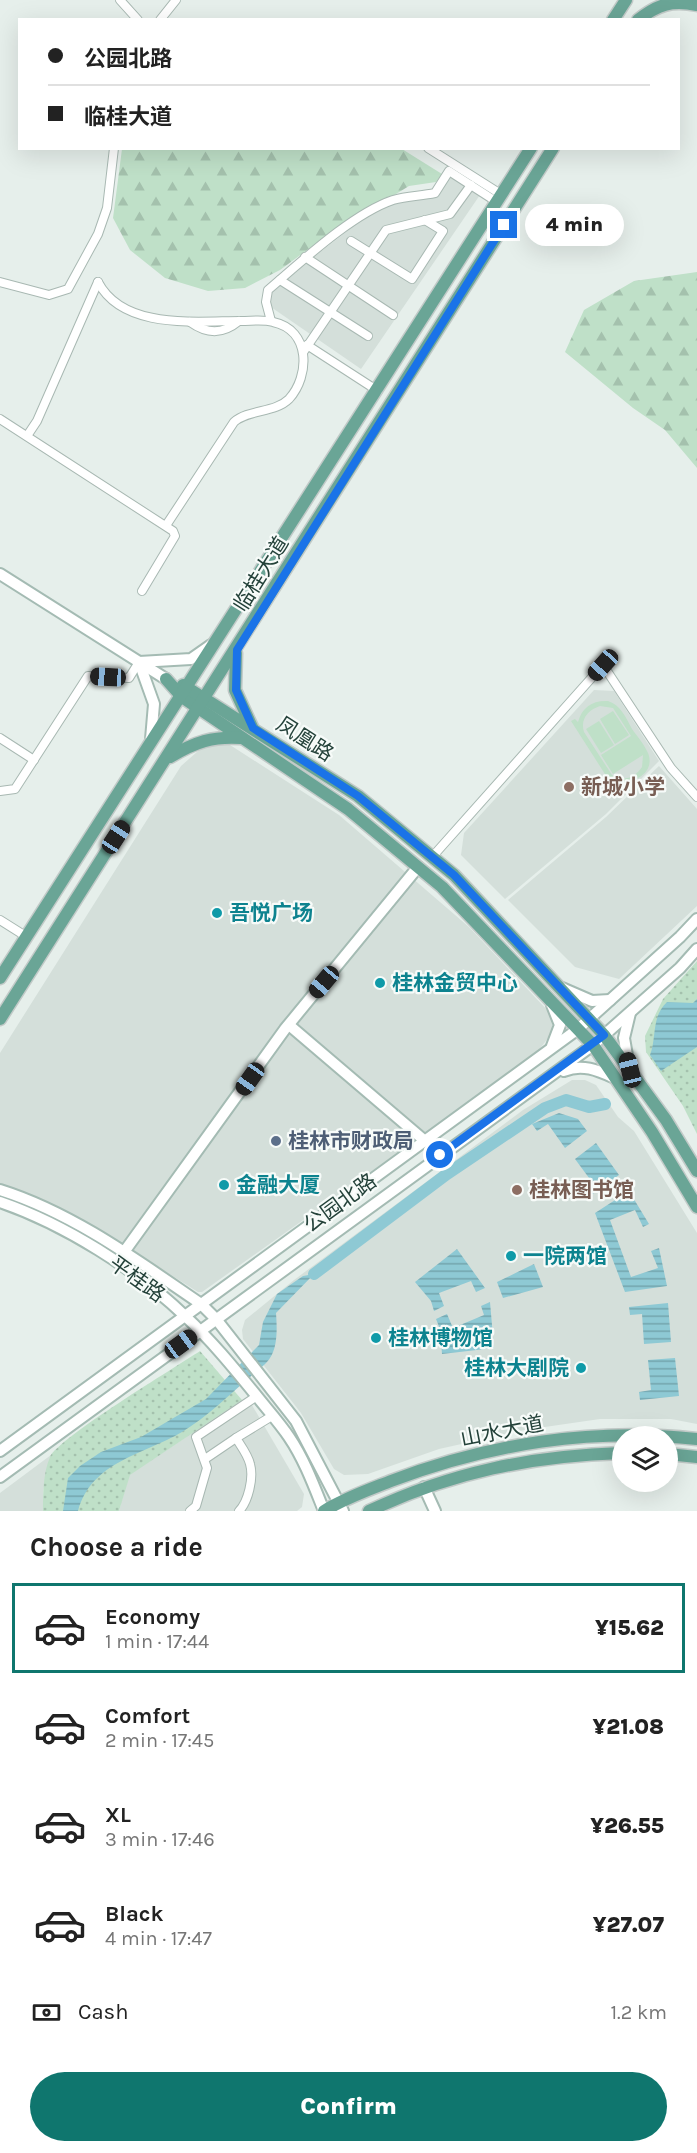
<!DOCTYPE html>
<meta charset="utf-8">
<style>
body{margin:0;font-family:Karla,"Noto Sans SC",sans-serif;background:#f6f6f6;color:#222;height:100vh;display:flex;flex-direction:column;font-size:22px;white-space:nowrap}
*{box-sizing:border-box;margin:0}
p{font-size:20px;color:#767676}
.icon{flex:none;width:33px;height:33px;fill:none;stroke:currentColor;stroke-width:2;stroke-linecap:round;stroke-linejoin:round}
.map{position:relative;height:1511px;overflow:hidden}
.sheet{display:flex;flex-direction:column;background:#fff;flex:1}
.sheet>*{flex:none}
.guide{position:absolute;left:18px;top:18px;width:662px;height:132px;border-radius:0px;box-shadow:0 6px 24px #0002;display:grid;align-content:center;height:132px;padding:0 30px;background:#fff}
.tools{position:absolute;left:612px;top:1426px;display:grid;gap:12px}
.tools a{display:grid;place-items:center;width:66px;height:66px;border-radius:50%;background:#fff;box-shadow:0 6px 24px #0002;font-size:30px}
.end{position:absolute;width:27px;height:27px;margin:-14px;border:8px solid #1a73e8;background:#fff;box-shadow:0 0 0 3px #fff}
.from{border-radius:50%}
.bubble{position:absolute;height:42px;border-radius:21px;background:#fff;box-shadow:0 6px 24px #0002;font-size:20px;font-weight:800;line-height:42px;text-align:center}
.car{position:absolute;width:18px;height:36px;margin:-18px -9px;border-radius:8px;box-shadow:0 0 4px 2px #0007;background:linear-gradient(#222 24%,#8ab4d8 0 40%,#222 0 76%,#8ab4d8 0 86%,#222 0)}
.guide b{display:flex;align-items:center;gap:21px;height:57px;font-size:22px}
.guide b+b{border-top:2px solid #e0e0e0}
.guide i{width:15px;height:15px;background:#222}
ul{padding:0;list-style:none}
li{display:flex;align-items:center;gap:18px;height:90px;margin:0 12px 9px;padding:0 18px;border:3px solid transparent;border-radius:0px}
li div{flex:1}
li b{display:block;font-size:22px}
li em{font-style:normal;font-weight:800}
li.selected{border-color:#0f766e}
li>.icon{width:54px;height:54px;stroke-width:1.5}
h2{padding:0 30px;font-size:27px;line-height:72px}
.pay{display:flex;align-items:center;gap:15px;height:66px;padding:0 30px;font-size:22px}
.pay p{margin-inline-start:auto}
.primary-button{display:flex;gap:12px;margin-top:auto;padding:12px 30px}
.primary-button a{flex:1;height:69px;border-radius:36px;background:#0f766e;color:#fff;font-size:24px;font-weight:800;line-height:69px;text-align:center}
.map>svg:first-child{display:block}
.built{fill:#d4dfda}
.grass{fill:url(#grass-dots)}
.forest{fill:url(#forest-firs)}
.garden{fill:#bfe0c8;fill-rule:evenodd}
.water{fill:url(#water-rules)}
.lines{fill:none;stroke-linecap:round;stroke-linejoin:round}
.river{stroke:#8ec9d4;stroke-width:12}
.street-casing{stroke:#a8b8b2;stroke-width:10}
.secondary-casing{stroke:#a4bbb3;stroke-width:14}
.primary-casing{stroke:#c2cac8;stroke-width:15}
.street{stroke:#fff;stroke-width:8}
.secondary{stroke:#fff;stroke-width:10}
.primary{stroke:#6aa596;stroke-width:12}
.route{stroke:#1a73e8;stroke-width:8}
.education-dot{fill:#8d6e63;stroke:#f7fbf9;stroke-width:2}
.culture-dot{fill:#0f9aa8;stroke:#f7fbf9;stroke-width:2}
.service-dot{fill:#5c6f8a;stroke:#f7fbf9;stroke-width:2}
.labels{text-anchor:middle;stroke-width:4.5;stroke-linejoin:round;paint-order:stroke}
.street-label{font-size:21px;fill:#24423a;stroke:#f7fbf9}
.education-label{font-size:21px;font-weight:bold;fill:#785e54;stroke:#f7fbf9;text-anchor:start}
.culture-label{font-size:21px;font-weight:bold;fill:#0d838f;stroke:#f7fbf9;text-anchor:start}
.service-label{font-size:21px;font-weight:bold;fill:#4e5e75;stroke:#f7fbf9;text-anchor:start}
</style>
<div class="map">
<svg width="697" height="1511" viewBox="0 0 697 1511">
<defs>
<pattern id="grass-dots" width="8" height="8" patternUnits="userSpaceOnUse" patternTransform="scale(1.5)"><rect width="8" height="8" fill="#bfe0c8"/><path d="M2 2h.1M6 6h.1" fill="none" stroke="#a4c1ad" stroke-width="1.8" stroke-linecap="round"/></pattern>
<pattern id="forest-firs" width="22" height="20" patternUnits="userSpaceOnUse" patternTransform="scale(1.5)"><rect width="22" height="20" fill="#bfe0c8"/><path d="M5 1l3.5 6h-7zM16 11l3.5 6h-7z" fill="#a4c1ad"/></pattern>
<pattern id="water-rules" width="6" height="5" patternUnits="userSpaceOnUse" patternTransform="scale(1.5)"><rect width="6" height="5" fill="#8ec9d4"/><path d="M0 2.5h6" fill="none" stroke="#74a5ad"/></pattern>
</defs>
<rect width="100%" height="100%" fill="#e6efeb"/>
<g class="built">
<path d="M453 169 484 189 361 369 268 305 271 290 372 212 380 207 437 195Z"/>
<path d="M594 690 614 691 659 761 606 814 505 899 461 855 464 833Z"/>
<path d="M227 743 339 815 469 927 549 1012 553 1022 552 1033 535 1055 202 1292H198L93 1226 29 1195 0 1184V1053L181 766 206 744Z"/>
<path d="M659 766 697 809V906L619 979 575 967 508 900 606 817Z"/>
<path d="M572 1080H585L596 1085 618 1117 634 1131 697 1233V1424L671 1419H600L524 1430 439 1449 368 1474 344 1475 334 1469 301 1413 243 1339 242 1330 245 1320 294 1280 523 1110Z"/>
<path d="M242 1400H249L304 1494 302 1507 297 1511H119L129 1475Z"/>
<path d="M51 1455 43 1491V1511H0V1493Z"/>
</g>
<g class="grass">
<path d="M697 961V1134L683 1106 646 1052 645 1036 663 999Z"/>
<path d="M200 1351 242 1400 130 1475 119 1511H43C43 1494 43 1473 50 1457 58 1438 176 1367 200 1351Z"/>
</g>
<g class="forest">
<path d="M122 149H402L442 174 436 182 409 186 318 242 280 270 245 288 208 291 165 278 130 250 113 218Z"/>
<path d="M697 272V468L665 430 633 408 565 352 584 310 634 281Z"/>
</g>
<g class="garden">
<path d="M608 701C621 705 626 718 632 729 637 736 644 744 648 753 656 773 633 784 617 783L624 793 619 796 571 721 575 719 578 722C582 707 593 700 608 701ZM600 706 613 708 631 736 601 755 613 774 643 755 642 767C635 778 623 782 612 775L584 732C580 719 588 710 600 706Z"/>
<path d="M613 711 629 735 615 744 600 719Z"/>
<path d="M599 721 614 745 601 753 586 729Z"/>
</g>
<g class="water">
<path d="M697 999V1047L661 1071 650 1055C657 1037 651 1017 667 1002L693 1003Z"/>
<path d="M559 1113 578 1119 587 1131 565 1148 548 1124 537 1131 532 1124Z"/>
<path d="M596 1143 619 1175 587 1198 581 1190 592 1182 575 1159Z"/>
<path d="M629 1191 649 1224 643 1227 635 1210 610 1220 631 1277 658 1268 651 1251 659 1248 667 1286 625 1292 595 1213Z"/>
<path d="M457 1249 485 1288 476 1292 471 1281 439 1293 444 1306 434 1311 431 1301 415 1282Z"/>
<path d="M534 1264 543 1287 503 1298 497 1282Z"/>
<path d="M314 1274 276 1313C277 1327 278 1346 270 1358 266 1365 256 1371 250 1377 228 1396 207 1417 182 1432 143 1455 92 1461 78 1511H63L68 1478 80 1466 101 1452 141 1437 206 1399 259 1345 263 1322 277 1294 303 1276Z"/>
<path d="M490 1302 494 1348 442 1354 440 1329 436 1319 447 1314 453 1328 484 1315 481 1306Z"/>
<path d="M668 1303 671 1342 644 1344 642 1314 630 1315 629 1307Z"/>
<path d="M675 1358 679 1396 640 1400 639 1392 651 1390 648 1360Z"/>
</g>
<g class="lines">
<path class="river" d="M314 1274 447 1174 545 1108 566 1100 589 1107 605 1104"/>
<defs>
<g id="street">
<path d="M120 0 138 20"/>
<path d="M160 20 176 0"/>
<path d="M428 148 502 195"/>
<path d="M351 241 412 279 443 231 425 220"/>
<path d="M305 257 393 315"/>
<path d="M280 280 368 336"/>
<path d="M0 282 49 295 68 289 98 234 107 208 114 148"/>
<path d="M98 282C123 330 196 321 241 321 252 321 263 319 273 322 311 330 310 376 289 399 275 413 249 409 234 422L167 524"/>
<path d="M271 321 266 302 268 290C301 262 352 214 393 200 407 196 421 196 435 193L449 171 497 202"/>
<path d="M190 322C207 334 222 335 239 321"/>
<path d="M307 345 378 391"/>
<path d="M304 351 386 230 450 214 471 185"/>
<path d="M0 419 173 531 175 536 142 591"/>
<path d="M27 436 37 421 98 282"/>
<path d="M0 738 34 760"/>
<path d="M0 791 15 789 88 676 129 678 139 662"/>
<path d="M433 856 603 665 671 768 697 797"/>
<path d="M0 920 27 937"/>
<path d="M205 1459 236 1438"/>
<path d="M190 1511 196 1506 207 1468 196 1437 257 1396"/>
<path d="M239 1511C248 1502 254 1478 250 1464 248 1455 241 1446 236 1438L272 1416"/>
</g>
<g id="secondary">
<path d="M0 574 166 679"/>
<path d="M151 739 154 704 139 662 191 659 211 645"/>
<path d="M562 988 592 1001 610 1000"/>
<path d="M552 1005 560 1025 552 1046"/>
<path d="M289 1025 425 1141"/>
<path d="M629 1067 624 1038 630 1013"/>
<path d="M564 1071C583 1063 599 1071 617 1079"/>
<path d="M0 1190C73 1213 138 1261 201 1304L216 1319 296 1421 343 1511"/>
<path d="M0 1202C64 1224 136 1269 185 1316 211 1340 233 1367 255 1394 266 1408 279 1422 289 1437 304 1459 314 1486 324 1511"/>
<path d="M124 1252 285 1029 418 867"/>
<path d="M0 1451 578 1029 680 937 697 919"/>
<path d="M0 1477 593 1045 680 968 697 949"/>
<path d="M424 1487 435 1511"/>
</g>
<g id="primary">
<path d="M613 20 626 0"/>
<path d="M638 20C658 4 672 0 697 5"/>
<path d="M236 653 235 690 252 727"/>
<path d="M166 679 182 697 348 809 442 887 593 1045 652 1132 697 1207"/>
<path d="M183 685 358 796 454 875 604 1035 666 1120 697 1171"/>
<path d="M170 757C195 742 213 736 241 738"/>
<path d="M0 978 531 148"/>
<path d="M0 1019 553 148"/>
<path d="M668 1454 697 1457"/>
<path d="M324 1511C345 1498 368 1490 391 1481 488 1444 593 1427 697 1439"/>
<path d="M369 1511C452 1472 531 1456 622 1453"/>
</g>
</defs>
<use href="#street" class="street-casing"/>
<use href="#secondary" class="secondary-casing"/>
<use href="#primary" class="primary-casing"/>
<use href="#street" class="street"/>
<use href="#secondary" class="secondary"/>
<use href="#primary" class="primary"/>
</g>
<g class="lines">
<path class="route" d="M440 1155 604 1035 454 875 358 796 253 728 236 690 237 650 504 225"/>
</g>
<g class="education-dot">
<circle cx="569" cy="787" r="6"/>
<circle cx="517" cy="1190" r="6"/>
</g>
<g class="culture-dot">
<circle cx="217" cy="913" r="6"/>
<circle cx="380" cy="983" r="6"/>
<circle cx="224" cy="1185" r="6"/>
<circle cx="511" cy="1256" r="6"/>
<circle cx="376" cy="1338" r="6"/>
<circle cx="581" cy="1368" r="6"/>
</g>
<circle class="service-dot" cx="276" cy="1141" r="6"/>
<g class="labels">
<g class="street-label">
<text transform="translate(261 574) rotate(-58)" y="7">临桂大道</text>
<text transform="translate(305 739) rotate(33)" y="7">凤凰路</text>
<text transform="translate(340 1203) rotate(-36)" y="7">公园北路</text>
<text transform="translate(137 1279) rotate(36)" y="7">平桂路</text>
<text transform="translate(502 1431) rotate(-11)" y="7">山水大道</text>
</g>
<g class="education-label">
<text x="581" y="794">新城小学</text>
<text x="529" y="1197">桂林图书馆</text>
</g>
<g class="culture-label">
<text x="229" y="920">吾悦广场</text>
<text x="392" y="990">桂林金贸中心</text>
<text x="236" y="1192">金融大厦</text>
<text x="523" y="1263">一院两馆</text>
<text x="388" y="1345">桂林博物馆</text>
<text x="569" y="1375" text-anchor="end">桂林大剧院</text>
</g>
<g class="service-label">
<text x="288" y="1148">桂林市财政局</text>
</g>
</g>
</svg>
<div class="tools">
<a><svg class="icon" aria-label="layers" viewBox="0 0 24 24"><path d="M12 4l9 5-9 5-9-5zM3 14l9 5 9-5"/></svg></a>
</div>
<i class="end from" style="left:440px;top:1155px"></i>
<i class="end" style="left:504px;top:225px"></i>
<div class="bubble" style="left:525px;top:204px;width:99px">4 min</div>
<i class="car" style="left:603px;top:665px;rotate:222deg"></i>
<i class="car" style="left:108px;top:677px;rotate:273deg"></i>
<i class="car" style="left:116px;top:837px;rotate:33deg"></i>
<i class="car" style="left:324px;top:982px;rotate:220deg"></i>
<i class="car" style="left:630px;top:1070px;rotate:346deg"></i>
<i class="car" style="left:250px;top:1079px;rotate:215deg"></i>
<i class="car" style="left:181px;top:1344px;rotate:54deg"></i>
<div class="guide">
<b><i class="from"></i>公园北路</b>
<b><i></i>临桂大道</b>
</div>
</div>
<section class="sheet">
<h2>Choose a ride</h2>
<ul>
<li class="selected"><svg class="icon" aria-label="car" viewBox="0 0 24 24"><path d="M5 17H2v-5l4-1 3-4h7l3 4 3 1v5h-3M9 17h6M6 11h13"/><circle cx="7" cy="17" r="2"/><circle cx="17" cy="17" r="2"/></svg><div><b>Economy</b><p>1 min · 17:44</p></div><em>¥15.62</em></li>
<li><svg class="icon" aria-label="car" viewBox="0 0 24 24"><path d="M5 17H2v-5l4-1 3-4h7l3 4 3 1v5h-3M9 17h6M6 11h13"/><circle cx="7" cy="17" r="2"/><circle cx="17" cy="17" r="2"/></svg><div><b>Comfort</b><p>2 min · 17:45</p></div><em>¥21.08</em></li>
<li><svg class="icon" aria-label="car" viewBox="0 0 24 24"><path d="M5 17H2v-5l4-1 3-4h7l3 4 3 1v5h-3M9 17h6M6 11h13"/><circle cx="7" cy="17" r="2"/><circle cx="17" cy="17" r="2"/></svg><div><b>XL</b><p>3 min · 17:46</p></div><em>¥26.55</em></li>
<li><svg class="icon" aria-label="car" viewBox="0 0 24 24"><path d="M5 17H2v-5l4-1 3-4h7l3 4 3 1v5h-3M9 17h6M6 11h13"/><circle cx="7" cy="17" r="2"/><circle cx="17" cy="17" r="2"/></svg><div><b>Black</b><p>4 min · 17:47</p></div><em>¥27.07</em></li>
</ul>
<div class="pay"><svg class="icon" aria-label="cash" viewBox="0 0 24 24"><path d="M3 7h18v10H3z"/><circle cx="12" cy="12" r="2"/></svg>Cash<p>1.2 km</p></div>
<div class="primary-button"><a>Confirm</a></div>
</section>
